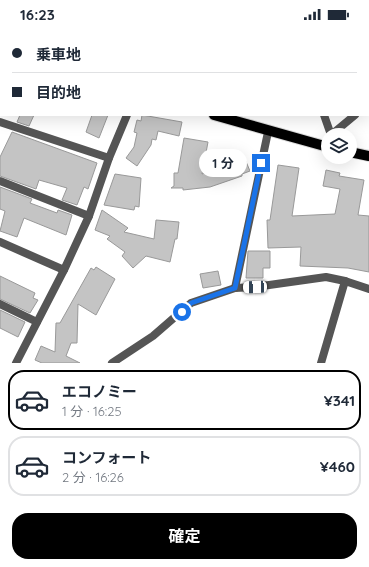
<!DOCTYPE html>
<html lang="ja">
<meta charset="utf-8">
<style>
body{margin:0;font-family:Quicksand,"Noto Sans JP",sans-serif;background:#f2f2f3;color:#1f2937;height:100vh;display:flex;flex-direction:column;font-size:15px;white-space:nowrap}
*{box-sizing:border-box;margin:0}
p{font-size:13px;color:#747a83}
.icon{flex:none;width:22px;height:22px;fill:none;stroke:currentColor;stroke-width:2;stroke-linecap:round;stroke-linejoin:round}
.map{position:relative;height:335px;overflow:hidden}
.drawer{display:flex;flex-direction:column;background:#fff;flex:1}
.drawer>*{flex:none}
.banner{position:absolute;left:0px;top:0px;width:369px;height:88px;box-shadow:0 4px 16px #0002;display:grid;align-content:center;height:88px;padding:0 12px;background:#fff}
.controls{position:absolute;left:321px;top:100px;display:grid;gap:8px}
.controls a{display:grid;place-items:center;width:36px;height:36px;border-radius:50%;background:#fff;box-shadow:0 4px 16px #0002;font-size:20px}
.end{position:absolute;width:18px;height:18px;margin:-9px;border:5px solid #1a73e8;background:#fff;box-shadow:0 0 0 2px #fff}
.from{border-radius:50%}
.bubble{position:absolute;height:28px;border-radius:14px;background:#fff;box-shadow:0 4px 16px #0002;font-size:13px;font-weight:700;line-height:28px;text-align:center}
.car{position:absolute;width:12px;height:24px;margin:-12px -6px;border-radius:5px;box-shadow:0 0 3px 1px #0007;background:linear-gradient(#fff 24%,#345 0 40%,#fff 0 76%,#345 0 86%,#fff 0)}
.banner b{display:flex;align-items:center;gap:14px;height:38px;font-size:15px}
.banner b+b{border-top:1px solid #e0e1e3}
.banner i{width:10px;height:10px;background:#1f2937}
ul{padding:7px 0 0;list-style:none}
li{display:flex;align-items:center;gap:12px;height:60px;margin:0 8px 6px;padding:0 4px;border:2px solid #e0e1e3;border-radius:16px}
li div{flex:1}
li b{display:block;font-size:15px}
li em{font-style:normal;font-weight:700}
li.on{border-color:#000}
li>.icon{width:36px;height:36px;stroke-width:1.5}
.button{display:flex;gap:8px;margin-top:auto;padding:8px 12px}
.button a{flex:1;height:46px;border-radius:16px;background:#000;color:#fff;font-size:16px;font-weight:700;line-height:46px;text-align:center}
.status{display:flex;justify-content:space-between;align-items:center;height:28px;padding:0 20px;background:#fff;direction:ltr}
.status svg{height:11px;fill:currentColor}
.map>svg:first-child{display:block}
.building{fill:#c4c4c4;stroke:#999}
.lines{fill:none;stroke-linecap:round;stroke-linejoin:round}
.primary-casing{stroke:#dbdbdb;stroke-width:12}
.street{stroke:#555;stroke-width:8}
.primary{stroke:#000;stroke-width:10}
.route{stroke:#1a73e8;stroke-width:5}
</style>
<div class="status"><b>16:23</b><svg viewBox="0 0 49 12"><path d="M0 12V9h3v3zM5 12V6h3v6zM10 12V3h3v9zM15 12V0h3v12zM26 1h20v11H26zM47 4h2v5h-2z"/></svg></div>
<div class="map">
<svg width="369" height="335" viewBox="0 0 369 335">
<rect width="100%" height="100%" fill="#fff"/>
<g class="building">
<path d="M20 87H34L29 98 17 94Z"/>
<path d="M92 87H108L99 110 86 104Z"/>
<path d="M142 87 182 94 179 108 158 103 156 112 152 111 151 117 137 138 126 130 134 119 137 105 134 104 137 92 141 93Z"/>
<path d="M12 104 97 135 88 161 84 159 77 177 62 172 67 160 39 152 36 161 0 148V129Z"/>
<path d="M184 110 208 114 202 146 244 129 250 143 242 146V148L210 159 183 162V160H171L174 158V145H178Z"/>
<path d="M278 137 299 140 292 188 335 186 340 161 323 158 326 142 340 145 339 148 364 152 358 187 369 188V244L348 240 300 238 301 219 268 220 267 192H270Z"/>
<path d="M115 146 141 150 139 179 135 178 134 182 104 177Z"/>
<path d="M0 159 32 171 30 175 57 185 58 182 72 187 66 207 24 190 17 209 0 203 5 183 0 181Z"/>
<path d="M102 182 128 200 124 204 154 211 156 192 179 194 177 211H175L170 234 146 228 133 240 122 228 125 224 107 211 110 208 95 202Z"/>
<path d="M248 223H270V240H263V250H246Z"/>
<path d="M96 239 115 251 96 287 78 276 77 315H71L66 328 80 335H42L35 332 41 318 55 324 56 295H60L91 240 94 242Z"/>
<path d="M218 243 221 257 203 260 200 246Z"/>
<path d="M0 248 35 265 33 270 38 272 30 285 0 271Z"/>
<path d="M0 282 25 294 18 309 0 300Z"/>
</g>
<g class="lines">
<defs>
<g id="primary">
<path d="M0 26 1 27"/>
<path d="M214 87 328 119"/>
<path d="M350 124 369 128"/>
</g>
</defs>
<use href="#primary" class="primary-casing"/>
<g class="street">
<path d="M311 0 312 1"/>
<path d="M77 1V0"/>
<path d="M368 77V76"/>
<path d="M324 87 331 107"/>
<path d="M0 94 109 130"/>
<path d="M331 107 355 87"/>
<path d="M0 153 89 188"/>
<path d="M0 214 64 242"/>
<path d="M235 260 268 104"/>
<path d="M0 276 37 294"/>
<path d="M16 335 64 242 89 188 109 130 127 87"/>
<path d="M112 335 153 308 191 275 235 260 255 259 326 249 345 253"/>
<path d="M321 335 345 253 369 261"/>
</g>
<use href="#primary" class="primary"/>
</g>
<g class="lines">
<path class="route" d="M182 284 191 275 235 260 261 135"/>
</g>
</svg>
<div class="controls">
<a><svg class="icon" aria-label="layers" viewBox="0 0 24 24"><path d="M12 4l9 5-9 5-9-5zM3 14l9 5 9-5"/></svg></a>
</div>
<i class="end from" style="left:182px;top:284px"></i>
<i class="end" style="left:261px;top:135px"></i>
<div class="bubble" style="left:199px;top:121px;width:48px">1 分</div>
<i class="car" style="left:255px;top:259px;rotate:268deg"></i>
<div class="banner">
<b><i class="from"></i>乗車地</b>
<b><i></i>目的地</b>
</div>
</div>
<section class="drawer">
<ul>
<li class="on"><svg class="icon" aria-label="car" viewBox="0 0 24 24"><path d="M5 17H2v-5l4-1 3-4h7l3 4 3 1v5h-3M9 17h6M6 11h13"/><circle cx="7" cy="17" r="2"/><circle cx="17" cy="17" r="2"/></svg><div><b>エコノミー</b><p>1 分 · 16:25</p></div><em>¥341</em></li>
<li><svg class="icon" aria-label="car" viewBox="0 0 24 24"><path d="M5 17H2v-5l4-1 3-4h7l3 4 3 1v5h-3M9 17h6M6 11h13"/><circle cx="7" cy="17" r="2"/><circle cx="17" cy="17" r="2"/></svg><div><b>コンフォート</b><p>2 分 · 16:26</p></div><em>¥460</em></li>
</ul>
<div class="button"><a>確定</a></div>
</section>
